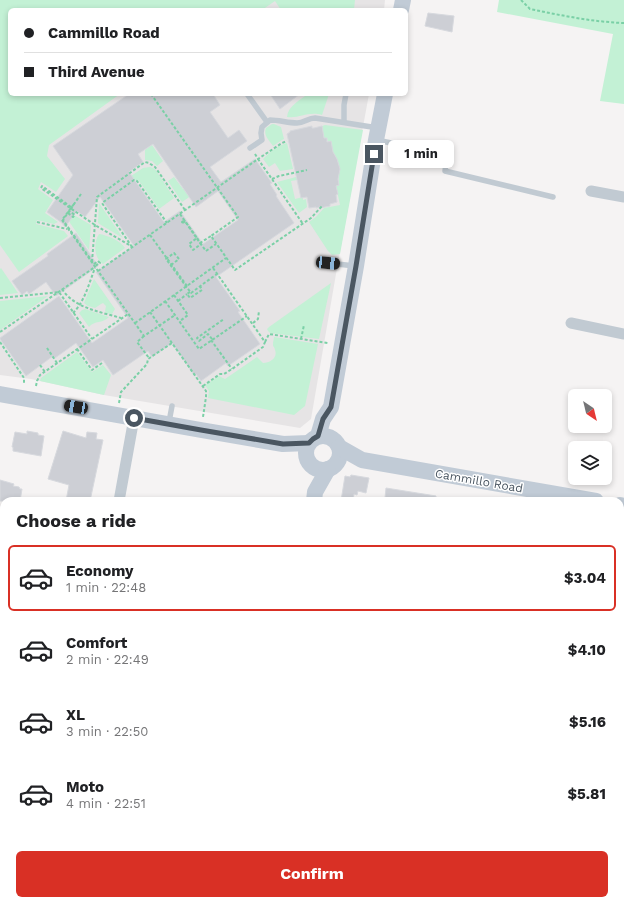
<!DOCTYPE html>
<meta charset="utf-8">
<style>
body{margin:0;font-family:"Work Sans",sans-serif;background:#f2f2f2;color:#202124;height:100vh;display:flex;flex-direction:column;font-size:15px;white-space:nowrap}
*{box-sizing:border-box;margin:0}
p{font-size:13px;color:#757577}
.icon{flex:none;width:22px;height:22px;fill:none;stroke:currentColor;stroke-width:2;stroke-linecap:round;stroke-linejoin:round}
.map{position:relative;flex:1;overflow:hidden}
.side{position:absolute;left:0px;top:497px;width:624px;height:408px;display:flex;flex-direction:column;background:#fff;border-radius:12px 12px 0 0;box-shadow:0 2px 6px #0003}
.side>*{flex:none}
.top-card{position:absolute;left:8px;top:8px;width:400px;height:88px;border-radius:6px;box-shadow:0 2px 6px #0003;display:grid;align-content:center;height:88px;padding:0 16px;background:#fff}
.needle{width:26px;rotate:145deg}
.controls{position:absolute;left:568px;top:389px;display:grid;gap:8px}
.controls a{display:grid;place-items:center;width:44px;height:44px;border-radius:6px;background:#fff;box-shadow:0 2px 6px #0003;font-size:20px}
.end{position:absolute;width:18px;height:18px;margin:-9px;border:5px solid #4a5661;background:#fff;box-shadow:0 0 0 2px #fff}
.from{border-radius:50%}
.bubble{position:absolute;height:28px;border-radius:6px;background:#fff;box-shadow:0 2px 6px #0003;font-size:13px;font-weight:700;line-height:28px;text-align:center}
.car{position:absolute;width:12px;height:24px;margin:-12px -6px;border-radius:5px;box-shadow:0 0 3px 1px #0007;background:linear-gradient(#222 24%,#8ab4d8 0 40%,#222 0 76%,#8ab4d8 0 86%,#222 0)}
.top-card b{display:flex;align-items:center;gap:14px;height:38px;font-size:15px}
.top-card b+b{border-top:1px solid #e0e0e0}
.top-card i{width:10px;height:10px;background:#202124}
ul{padding:0;list-style:none}
li{display:flex;align-items:center;gap:12px;height:66px;margin:0 8px 6px;padding:0 8px;border:2px solid transparent;border-radius:6px}
li div{flex:1}
li b{display:block;font-size:15px}
li em{font-style:normal;font-weight:700}
li.current{border-color:#d93025}
li>.icon{width:36px;height:36px;stroke-width:1.5}
h2{padding:0 16px;font-size:18px;line-height:48px}
.action{display:flex;gap:8px;margin-top:auto;padding:8px 16px}
.action a{flex:1;height:46px;border-radius:6px;background:#d93025;color:#fff;font-size:16px;font-weight:700;line-height:46px;text-align:center}
.map>svg:first-child{display:block}
.education{fill:#e6e4e5}
.green{fill:#c3f1d5}
.building{fill:#cdcfd5;stroke:#d7d9de;fill-rule:evenodd}
.lines{fill:none;stroke-linecap:round;stroke-linejoin:round}
.path{stroke:#7ad0a6;stroke-width:2;stroke-dasharray:3 2;stroke-linecap:butt}
.lane{stroke:#c1cad2;stroke-width:5.5}
.street{stroke:#c1cad2;stroke-width:11}
.secondary{stroke:#c1cbd6;stroke-width:16}
.path-bridge{stroke:#7ad0a6;stroke-width:2;stroke-dasharray:3 2;stroke-linecap:butt}
.route{stroke:#4a5661;stroke-width:5}
.labels{text-anchor:middle;stroke-width:3;stroke-linejoin:round;paint-order:stroke}
.street-label{font-size:12px;fill:#4a5661;stroke:#fff}
</style>
<div class="map">
<svg width="624" height="905" viewBox="0 0 624 905">
<rect width="100%" height="100%" fill="#f5f3f3"/>
<path class="education" d="M0 0H385L384 10H10V94H369L336 274 311 419 300 428 104 395 31 379 0 375Z"/>
<g class="green">
<path d="M0 0H355L354 10H281L275 1 262 10H10V94H120L49 145 47 156 65 179 56 192 41 182 38 189 53 200 45 213 58 222 54 224 37 220 36 224 64 231 68 236 19 272 0 245Z"/>
<path d="M499 0H624V104L600 101 613 34 497 12Z"/>
<path d="M308 94H329L322 115C308 111 299 119 287 117 288 106 300 100 308 94Z"/>
<path d="M272 124H274L281 127 284 139 282 140 273 146C269 140 263 135 266 128Z"/>
<path d="M325 125 363 130 340 254 332 255 328 251 309 222 316 217 324 208 340 205 336 186 339 185C338 176 341 168 337 159 334 152 328 146 327 138H324L322 126Z"/>
<path d="M287 143 293 169 280 171 275 163 269 167 263 159C270 152 277 146 287 143Z"/>
<path d="M152 145 163 161 157 166 152 161 145 160V150Z"/>
<path d="M150 167 155 169 174 198 159 209 139 181 133 179 131 176 143 168Z"/>
<path d="M204 174 210 183 182 202 168 181 174 177 183 189Z"/>
<path d="M296 177 297 180 291 181 295 199 303 197V200L306 199 307 207 299 213 277 182Z"/>
<path d="M99 203 123 238 101 225 98 223Z"/>
<path d="M74 215 91 225 89 250 70 223 69 220Z"/>
<path d="M99 234C107 235 121 241 125 248L103 264C94 258 93 243 99 234Z"/>
<path d="M1 268 18 293 0 295V269Z"/>
<path d="M94 279 115 309 112 314 106 313 105 311 106 306 103 303 101 304 95 308 88 306 84 303Z"/>
<path d="M331 283 319 339 270 333 268 331 267 329 269 327Z"/>
<path d="M48 296 0 330V301Z"/>
<path d="M85 309 109 317C102 324 95 320 89 327L79 313 82 310Z"/>
<path d="M274 337 318 344 305 406 294 415 208 398 209 391 205 385 219 376 225 379 257 357 263 363C270 363 278 358 275 350 274 345 273 348 273 344 273 341 274 339 274 337Z"/>
<path d="M77 352 92 372 103 365 111 375 104 395 40 381 41 378Z"/>
</g>
<g class="building">
<path d="M428 13 454 16 452 32 425 26Z"/>
<path d="M129 94H213L220 105 210 112 228 138 239 130 247 141 210 167 221 182 255 159 272 183 270 184 277 195 276 196 294 223 216 277 240 311 238 312 260 344 228 366 226 363 201 381 196 374 195 376 172 343 152 357 148 351 113 375 103 360 93 367 76 343 55 358 53 356 26 376 0 339V338L59 296 92 343 128 318 96 272 134 246 100 197 85 217 77 211 65 227 62 223 47 212 73 175 53 146ZM153 144 196 207 218 191 238 220 203 244 180 211 164 222 129 172 143 162 138 154Z"/>
<path d="M270 94H300L280 109Z"/>
<path d="M312 126V128H314L322 126 324 138H327V142L331 141 333 152 337 159 340 169 338 179 339 185 336 186 338 194 336 195 337 202 330 204V206L320 208V207L316 208V207L309 208 307 197 301 198 287 134 290 132V131Z"/>
<path d="M76 233 98 266 56 296 46 282 29 294 27 291 22 295 12 281 48 256 47 254Z"/>
<path d="M27 431 38 433V435L44 436 41 456 13 451V447H12L15 432 27 434Z"/>
<path d="M63 431 86 438 87 432 97 433 96 439 103 440 90 501H66L69 485 48 479Z"/>
<path d="M351 475 369 478 366 493 358 491 357 495 354 494 353 501H341L345 476 350 477Z"/>
<path d="M0 480 14 484 13 486 19 487 20 489H22L20 501H0Z"/>
<path d="M386 488 436 496V501H391V499L385 498Z"/>
</g>
<g class="lines">
<g class="path">
<path d="M521 0 530 9 535 10C564 16 594 22 624 23"/>
<path d="M151 94 238 217 211 236 235 270 311 218 323 205"/>
<path d="M255 154 258 159 282 143 287 141"/>
<path d="M272 179 279 176 307 170"/>
<path d="M74 204 62 220 144 336 175 315"/>
<path d="M71 207 42 186 41 188 95 225 131 246"/>
<path d="M68 213 73 217 75 215 69 211"/>
<path d="M180 214 200 243 211 236"/>
<path d="M37 222 67 229"/>
<path d="M183 223 182 222 184 220"/>
<path d="M150 235 187 286"/>
<path d="M200 243 206 251 216 244"/>
<path d="M132 247 102 203 134 180 137 181 167 223"/>
<path d="M92 262 97 197 145 162 149 163 155 167 185 210"/>
<path d="M94 264 98 261 100 263 95 266"/>
<path d="M98 271 258 159 303 224"/>
<path d="M203 284 217 274"/>
<path d="M62 289C74 308 101 312 121 318"/>
<path d="M190 292 187 294 190 298 202 290 200 286"/>
<path d="M174 295 188 315 180 321"/>
<path d="M0 298 59 292 92 339"/>
<path d="M165 301 199 349 247 316"/>
<path d="M178 301 187 294"/>
<path d="M150 312 206 391V397L203 417"/>
<path d="M73 313C85 301 89 283 95 268"/>
<path d="M135 323 226 258"/>
<path d="M253 323 258 319 259 311"/>
<path d="M0 332 95 267"/>
<path d="M144 336 137 342 149 358"/>
<path d="M212 339 208 334 199 341 197 338 224 319"/>
<path d="M301 339 304 325"/>
<path d="M211 340 232 369"/>
<path d="M0 342 24 378V384"/>
<path d="M265 342 269 334 328 343"/>
<path d="M47 348 57 363"/>
<path d="M77 349 92 370 102 363"/>
<path d="M40 365 45 372"/>
<path d="M36 386 37 381 40 375 128 314"/>
<path d="M203 386 220 374H224L232 369 263 347 265 342 213 268"/>
<path d="M119 403 121 392 147 364 148 359 172 343"/>
<path d="M620 654 624 655"/>
<path d="M252 905V901"/>
</g>
<g class="lane">
<path d="M247 94 267 122"/>
<path d="M344 122V105L346 94"/>
<path d="M377 140 447 155 445 171 553 197"/>
<path d="M250 148 262 140 261 133 262 127 270 120C279 120 288 123 297 123 304 123 308 118 315 118L378 128"/>
<path d="M328 263 355 266"/>
<path d="M169 422 172 406"/>
<path d="M620 806H624"/>
</g>
<g class="street">
<path d="M591 191 624 197"/>
<path d="M571 323 624 334"/>
<path d="M119 501 134 418"/>
</g>
<g class="secondary">
<path d="M401 10 403 0"/>
<path d="M0 394 201 430 283 444 309 443"/>
<circle cx="323" cy="453" r="17"/>
<path d="M318 436 323 419 331 407 356 266 376 140 385 94"/>
<path d="M339 447 362 460 596 501"/>
<path d="M314 501 315 492 328 469"/>
<path d="M620 505 624 506"/>
<path d="M205 905 208 901"/>
<path d="M223 905 226 901"/>
</g>
<g class="path-bridge">
<path d="M81 194 63 220 94 264"/>
<path d="M183 223 185 221 197 238 189 244 193 250 201 244 197 238"/>
<path d="M171 265 179 259 174 253 166 259 191 293 203 284"/>
</g>
</g>
<g class="lines">
<path class="route" d="M134 418 201 430 283 444 309 443 313 439 318 436 323 419 331 407 356 266 374 154"/>
</g>
<g class="labels">
<g class="street-label">
<text transform="translate(479 481) rotate(10)" y="4">Cammillo Road</text>
</g>
</g>
</svg>
<div class="controls">
<a><svg class="needle" viewBox="-14 -14 28 28"><path d="M0-13l5 13h-10z" fill="#e53935"/><path d="M0 13l5-13h-10z" fill="#757577"/></svg></a>
<a><svg class="icon" aria-label="layers" viewBox="0 0 24 24"><path d="M12 4l9 5-9 5-9-5zM3 14l9 5 9-5"/></svg></a>
</div>
<i class="end from" style="left:134px;top:418px"></i>
<i class="end" style="left:374px;top:154px"></i>
<div class="bubble" style="left:388px;top:140px;width:66px">1 min</div>
<i class="car" style="left:328px;top:263px;rotate:96deg"></i>
<i class="car" style="left:76px;top:407px;rotate:280deg"></i>
<div class="top-card">
<b><i class="from"></i>Cammillo Road</b>
<b><i></i>Third Avenue</b>
</div>
<section class="side">
<h2>Choose a ride</h2>
<ul>
<li class="current"><svg class="icon" aria-label="car" viewBox="0 0 24 24"><path d="M5 17H2v-5l4-1 3-4h7l3 4 3 1v5h-3M9 17h6M6 11h13"/><circle cx="7" cy="17" r="2"/><circle cx="17" cy="17" r="2"/></svg><div><b>Economy</b><p>1 min · 22:48</p></div><em>$3.04</em></li>
<li><svg class="icon" aria-label="car" viewBox="0 0 24 24"><path d="M5 17H2v-5l4-1 3-4h7l3 4 3 1v5h-3M9 17h6M6 11h13"/><circle cx="7" cy="17" r="2"/><circle cx="17" cy="17" r="2"/></svg><div><b>Comfort</b><p>2 min · 22:49</p></div><em>$4.10</em></li>
<li><svg class="icon" aria-label="car" viewBox="0 0 24 24"><path d="M5 17H2v-5l4-1 3-4h7l3 4 3 1v5h-3M9 17h6M6 11h13"/><circle cx="7" cy="17" r="2"/><circle cx="17" cy="17" r="2"/></svg><div><b>XL</b><p>3 min · 22:50</p></div><em>$5.16</em></li>
<li><svg class="icon" aria-label="car" viewBox="0 0 24 24"><path d="M5 17H2v-5l4-1 3-4h7l3 4 3 1v5h-3M9 17h6M6 11h13"/><circle cx="7" cy="17" r="2"/><circle cx="17" cy="17" r="2"/></svg><div><b>Moto</b><p>4 min · 22:51</p></div><em>$5.81</em></li>
</ul>
<div class="action"><a>Confirm</a></div>
</section>
</div>
